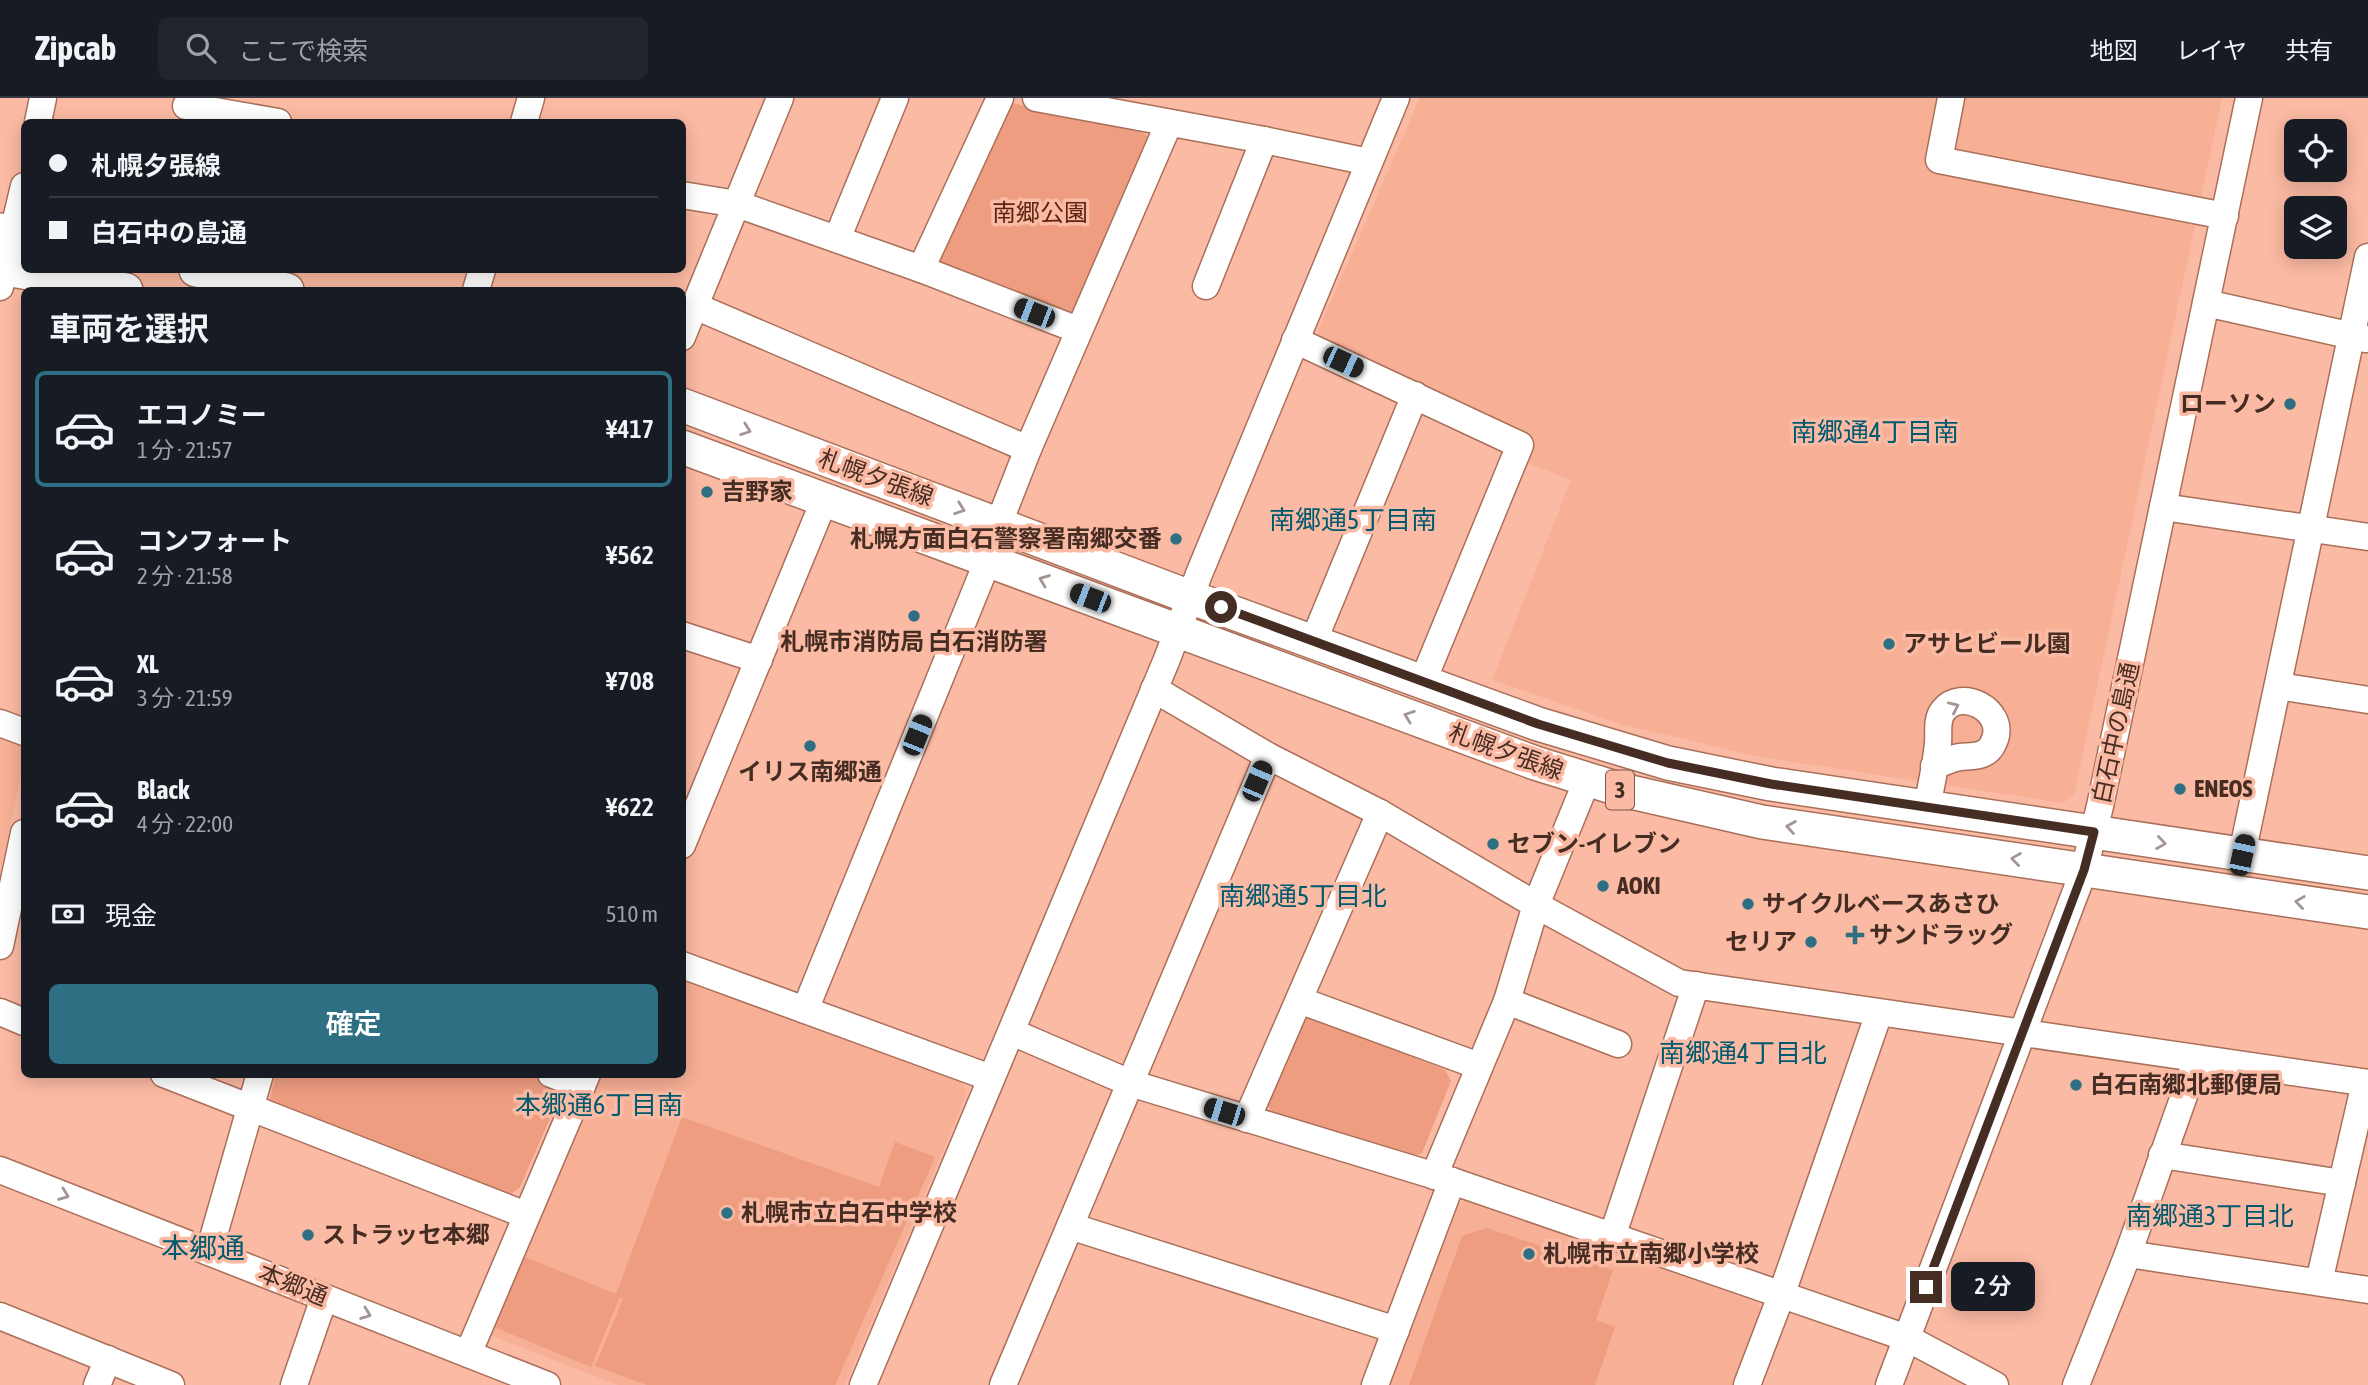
<!DOCTYPE html>
<html lang="ja">
<meta charset="utf-8">
<style>
body{margin:0;font-family:"Asap Condensed","Noto Sans JP",sans-serif;background:#20242c;color:#f1f3f6;height:100vh;display:flex;flex-direction:column;font-size:26px;white-space:nowrap}
*{box-sizing:border-box;margin:0}
p{font-size:23px;color:#9ea1a6}
.icon{flex:none;width:38px;height:38px;fill:none;stroke:currentColor;stroke-width:2;stroke-linecap:round;stroke-linejoin:round}
.map{position:relative;flex:1;overflow:hidden}
.panel{position:absolute;left:21px;top:189px;width:665px;height:791px;display:flex;flex-direction:column;background:#171b24;border-radius:10px;box-shadow:0 4px 18px #0003}
.panel>*{flex:none}
.guide{position:absolute;left:21px;top:21px;width:665px;height:154px;border-radius:10px;box-shadow:0 4px 18px #0003;display:grid;align-content:center;height:154px;padding:0 28px;background:#171b24}
.controls{position:absolute;left:2284px;top:21px;display:grid;gap:14px}
.controls a{display:grid;place-items:center;width:63px;height:63px;border-radius:10px;background:#171b24;box-shadow:0 4px 18px #0003;font-size:35px}
.end{position:absolute;width:32px;height:32px;margin:-16px;border:9px solid #462d24;background:#fff;box-shadow:0 0 0 4px #fff}
.from{border-radius:50%}
.bubble{position:absolute;height:49px;border-radius:10px;background:#171b24;box-shadow:0 4px 18px #0003;font-size:23px;font-weight:600;line-height:49px;text-align:center}
.car{position:absolute;width:21px;height:42px;margin:-21px -10px;border-radius:9px;box-shadow:0 0 5px 2px #0007;background:linear-gradient(#222 24%,#8ab4d8 0 40%,#222 0 76%,#8ab4d8 0 86%,#222 0)}
.guide b{display:flex;align-items:center;gap:24px;height:66px;font-size:26px}
.guide b+b{border-top:2px solid #363941}
.guide i{width:18px;height:18px;background:#f1f3f6}
ul{padding:0;list-style:none}
li{display:flex;align-items:center;gap:21px;height:116px;margin:0 14px 10px;padding:0 14px;border:4px solid transparent;border-radius:10px}
li div{flex:1}
li b{display:block;font-size:26px}
li em{font-style:normal;font-weight:600}
li.current{border-color:#2f6f83}
li>.icon{width:63px;height:63px;stroke-width:1.5}
h2{padding:0 28px;font-size:32px;line-height:84px}
.pay{display:flex;align-items:center;gap:18px;height:77px;padding:0 28px;font-size:26px}
.pay p{margin-inline-start:auto}
.cta{display:flex;gap:14px;margin-top:auto;padding:14px 28px}
.cta a{flex:1;height:80px;border-radius:10px;background:#2f6f83;color:#fff;font-size:28px;font-weight:600;line-height:80px;text-align:center}
header{display:flex;align-items:center;gap:42px;box-sizing:border-box;height:98px;padding:0 35px;background:#171b24;border-bottom:2px solid #363941}
header strong{font-size:33px}
nav{display:flex;gap:38px;margin-inline-start:auto;font-size:24px}
.search{width:490px;height:63px;background:#20242c;display:flex;align-items:center;gap:18px;box-sizing:border-box;padding:0 24px;border-radius:10px;color:#9ea1a6;font-size:26px}
.map>svg:first-child{display:block}
.built{fill:#f7af95}
.green{fill:#ee9d80}
.lines{fill:none;stroke-linecap:round;stroke-linejoin:round}
.minor-casing{stroke:#aa6f59;stroke-width:29}
.major-casing{stroke:#aa6f59;stroke-width:36}
.minor{stroke:#fff;stroke-width:26}
.major{stroke:#fff;stroke-width:33}
.oneway{stroke:#a29692}
.route{stroke:#462d24;stroke-width:9}
.poi-dot{fill:#2f6f83;stroke:#fbbaa3;stroke-width:2.5}
.labels{text-anchor:middle;stroke-width:7;stroke-linejoin:round;paint-order:stroke}
.shield{fill:#fbbaa3;stroke:#7c574a;stroke-width:2}
.shield-label{font-size:23px;font-weight:bold;fill:#462d24}
.park-label{font-size:24px;fill:#5a2510;stroke:#fbbaa3}
.poi-label{font-size:24px;font-weight:bold;fill:#462d24;stroke:#fbbaa3;text-anchor:start}
.street-label{font-size:24px;fill:#462d24;stroke:#fbbaa3}
.neighbourhood-label{font-size:26px;fill:#005a6f;stroke:#fbbaa3}
.quarter-label{font-size:28px;fill:#005a6f;stroke:#fbbaa3}
</style>
<header>
<strong>Zipcab</strong>
<div class="search"><svg class="icon" aria-label="search" viewBox="0 0 24 24"><circle cx="10" cy="10" r="6"/><path d="M15 15l6 6"/></svg>ここで検索</div>
<nav><a>地図</a><a>レイヤ</a><a>共有</a></nav>
</header>
<div class="map">
<svg width="2368" height="1287" viewBox="0 0 2368 1287">
<rect width="100%" height="100%" fill="#fbbaa3"/>
<g class="built">
<path d="M1420 0H2222L2074 697 2063 705 1755 658 1621 626 1492 582 1571 382 1522 363 1322 241 1318 233Z"/>
<path d="M0 637 23 645 24 649V664L0 774Z"/>
<path d="M683 883 962 984 967 995 845 1287H618L487 1236 596 977 682 976Z"/>
<path d="M1465 1102 1759 1205 1761 1214 1733 1287H1390L1459 1107Z"/>
</g>
<g class="green">
<path d="M1013 5 1144 35 1152 43 1074 219 935 163Z"/>
<path d="M1311 918 1445 972 1451 983 1422 1055 1413 1059 1274 1017 1268 1008 1303 924Z"/>
<path d="M276 976 528 977 559 987 561 995 520 1089 511 1096 268 1007Z"/>
<path d="M682 1019 879 1089 895 1044 935 1059 835 1287H647L595 1268 623 1201 620 1199 591 1269 489 1227 518 1156 616 1196Z"/>
<path d="M1487 1130 1613 1172 1596 1222 1615 1229 1595 1287H1409L1462 1138Z"/>
</g>
<g class="lines">
<defs>
<g id="minor">
<path d="M1036 0 1264 42 1369 64"/>
<path d="M1951 0 1939 62 2225 118"/>
<path d="M186 8 278 24"/>
<path d="M38 24 43 0"/>
<path d="M524 24 531 0"/>
<path d="M682 97 737 106 921 171 1078 232"/>
<path d="M837 141 895 0"/>
<path d="M921 171 1000 0"/>
<path d="M1206 188 1264 42"/>
<path d="M0 189 24 88"/>
<path d="M476 192 482 172"/>
<path d="M2206 205 2366 241"/>
<path d="M695 208 1028 351"/>
<path d="M682 239 780 0"/>
<path d="M1295 242 1520 347 1423 583"/>
<path d="M2163 409 2368 439"/>
<path d="M999 425 1028 351 1169 25"/>
<path d="M682 537 759 562"/>
<path d="M1314 542 1415 297"/>
<path d="M2278 588 2368 602"/>
<path d="M1154 591 1268 658 1380 715 1536 807 1679 885 2368 985"/>
<path d="M0 625 24 634"/>
<path d="M1927 709C1931 688 1936 667 1938 645 1939 635 1936 622 1943 613 1961 589 2005 612 1995 641 1993 646 1991 651 1986 654 1979 659 1968 658 1960 659 1951 660 1943 665 1934 668"/>
<path d="M682 747 824 403"/>
<path d="M2242 756 2368 159"/>
<path d="M0 848 24 735"/>
<path d="M682 867 991 980"/>
<path d="M1299 902 1479 968"/>
<path d="M1507 903 1618 946"/>
<path d="M805 912 988 462"/>
<path d="M0 914 24 924"/>
<path d="M1012 934 1130 985 1452 1083 1907 1240 1995 1287"/>
<path d="M164 976 526 1117"/>
<path d="M551 976 582 988"/>
<path d="M1247 1021 1380 715"/>
<path d="M2162 1057 2342 1085"/>
<path d="M0 1072 547 1287"/>
<path d="M1434 1078 1507 903 1536 807 1587 682"/>
<path d="M1070 1128 1396 1232"/>
<path d="M1612 1139 1696 887"/>
<path d="M209 1154 260 976"/>
<path d="M2128 1156 2368 1192"/>
<path d="M2319 1184 2365 985"/>
<path d="M0 1218 171 1287"/>
<path d="M468 1256 587 976"/>
<path d="M97 1287 108 1261"/>
<path d="M294 1287 324 1200"/>
<path d="M863 1287 1167 561 1199 476 1396 0"/>
<path d="M1003 1287 1268 658"/>
<path d="M1375 1287 1452 1083"/>
<path d="M1747 1287 1781 1198 1879 915"/>
<path d="M1889 1287 2084 772 2100 708 2249 0"/>
<path d="M2076 1287 2128 1156 2197 961"/>
</g>
<g id="major">
<path d="M0 132 24 136"/>
<path d="M0 170 126 192"/>
<path d="M196 172 287 192"/>
<path d="M682 307 1190 499 1538 626 1668 665 1771 686 2368 775"/>
<path d="M682 349 1535 665 1622 692 1762 724 2368 814"/>
</g>
</defs>
<use href="#minor" class="minor-casing"/>
<use href="#major" class="major-casing"/>
<use href="#minor" class="minor"/>
<use href="#major" class="major"/>
</g>
<defs><path id="oneway-chevron" d="M-2-3.5L2.5 0L-2 3.5" fill="none" stroke-width="1.6" stroke-linecap="round" stroke-linejoin="round" transform="scale(1.75)"/></defs>
<g class="oneway">
<use href="#oneway-chevron" transform="translate(746 332) rotate(20)"/>
<use href="#oneway-chevron" transform="translate(960 411) rotate(20)"/>
<use href="#oneway-chevron" transform="translate(1044 482) rotate(-159)"/>
<use href="#oneway-chevron" transform="translate(1954 609) rotate(-25)"/>
<use href="#oneway-chevron" transform="translate(1409 618) rotate(-160)"/>
<use href="#oneway-chevron" transform="translate(1791 729) rotate(-171)"/>
<use href="#oneway-chevron" transform="translate(2161 745) rotate(8)"/>
<use href="#oneway-chevron" transform="translate(2016 761) rotate(-172)"/>
<use href="#oneway-chevron" transform="translate(2300 804) rotate(-172)"/>
<use href="#oneway-chevron" transform="translate(64 1097) rotate(21)"/>
<use href="#oneway-chevron" transform="translate(366 1216) rotate(21)"/>
</g>
<g class="lines">
<path class="route" d="M1221 509 1538 626 1668 665 1771 686 2094 734 2084 772 1926 1189"/>
</g>
<g class="poi-dot">
<circle cx="2290" cy="306" r="7"/>
<circle cx="707" cy="394" r="7"/>
<circle cx="1176" cy="441" r="7"/>
<circle cx="914" cy="518" r="7"/>
<circle cx="1889" cy="546" r="7"/>
<circle cx="810" cy="648" r="7"/>
<circle cx="2180" cy="691" r="7"/>
<circle cx="1493" cy="746" r="7"/>
<circle cx="1603" cy="788" r="7"/>
<circle cx="1748" cy="806" r="7"/>
<path d="M1851.5 826.5h7v7h7v7h-7v7h-7v-7h-7v-7h7z"/>
<circle cx="1811" cy="844" r="7"/>
<circle cx="2076" cy="987" r="7"/>
<circle cx="727" cy="1115" r="7"/>
<circle cx="308" cy="1137" r="7"/>
<circle cx="1529" cy="1156" r="7"/>
</g>
<g class="labels">
<rect class="shield" x="1606" y="672.5" width="28" height="39" rx="5"/>
<g class="shield-label">
<text x="1620" y="700">3</text>
</g>
<g class="park-label">
<text x="1040" y="123">南郷公園</text>
</g>
<g class="poi-label">
<text x="2276" y="314" text-anchor="end">ローソン</text>
<text x="721" y="402">吉野家</text>
<text x="1162" y="449" text-anchor="end">札幌方面白石警察署南郷交番</text>
<text x="914" y="552" text-anchor="middle">札幌市消防局 白石消防署</text>
<text x="1903" y="554">アサヒビール園</text>
<text x="810" y="682" text-anchor="middle">イリス南郷通</text>
<text x="2194" y="699">ENEOS</text>
<text x="1507" y="754">セブン-イレブン</text>
<text x="1617" y="796">AOKI</text>
<text x="1762" y="814">サイクルベースあさひ</text>
<text x="1869" y="845">サンドラッグ</text>
<text x="1797" y="852" text-anchor="end">セリア</text>
<text x="2090" y="995">白石南郷北郵便局</text>
<text x="741" y="1123">札幌市立白石中学校</text>
<text x="322" y="1145">ストラッセ本郷</text>
<text x="1543" y="1164">札幌市立南郷小学校</text>
</g>
<g class="street-label">
<text transform="translate(876 380) rotate(20)" y="8">札幌夕張線</text>
<text transform="translate(2116 635) rotate(-78)" y="8">白石中の島通</text>
<text transform="translate(1506 654) rotate(20)" y="8">札幌夕張線</text>
<text transform="translate(293 1187) rotate(22)" y="8">本郷通</text>
</g>
<g class="neighbourhood-label">
<text x="1875" y="343">南郷通4丁目南</text>
<text x="1353" y="431">南郷通5丁目南</text>
<text x="1303" y="807">南郷通5丁目北</text>
<text x="1743" y="964">南郷通4丁目北</text>
<text x="599" y="1016">本郷通6丁目南</text>
<text x="2210" y="1127">南郷通3丁目北</text>
</g>
<g class="quarter-label">
<text x="203" y="1160">本郷通</text>
</g>
</g>
</svg>
<div class="controls">
<a><svg class="icon" aria-label="locate" viewBox="0 0 24 24"><circle cx="12" cy="12" r="6"/><path d="M12 2v4M12 18v4M2 12h4M18 12h4"/></svg></a>
<a><svg class="icon" aria-label="layers" viewBox="0 0 24 24"><path d="M12 4l9 5-9 5-9-5zM3 14l9 5 9-5"/></svg></a>
</div>
<i class="end from" style="left:1221px;top:509px"></i>
<i class="end" style="left:1926px;top:1189px"></i>
<div class="bubble" style="left:1951px;top:1164px;width:84px">2 分</div>
<i class="car" style="left:1034px;top:215px;rotate:291deg"></i>
<i class="car" style="left:1343px;top:264px;rotate:115deg"></i>
<i class="car" style="left:1090px;top:500px;rotate:291deg"></i>
<i class="car" style="left:917px;top:637px;rotate:22deg"></i>
<i class="car" style="left:1257px;top:683px;rotate:23deg"></i>
<i class="car" style="left:2242px;top:757px;rotate:12deg"></i>
<i class="car" style="left:1224px;top:1014px;rotate:287deg"></i>
<div class="guide">
<b><i class="from"></i>札幌夕張線</b>
<b><i></i>白石中の島通</b>
</div>
<section class="panel">
<h2>車両を選択</h2>
<ul>
<li class="current"><svg class="icon" aria-label="car" viewBox="0 0 24 24"><path d="M5 17H2v-5l4-1 3-4h7l3 4 3 1v5h-3M9 17h6M6 11h13"/><circle cx="7" cy="17" r="2"/><circle cx="17" cy="17" r="2"/></svg><div><b>エコノミー</b><p>1 分 · 21:57</p></div><em>¥417</em></li>
<li><svg class="icon" aria-label="car" viewBox="0 0 24 24"><path d="M5 17H2v-5l4-1 3-4h7l3 4 3 1v5h-3M9 17h6M6 11h13"/><circle cx="7" cy="17" r="2"/><circle cx="17" cy="17" r="2"/></svg><div><b>コンフォート</b><p>2 分 · 21:58</p></div><em>¥562</em></li>
<li><svg class="icon" aria-label="car" viewBox="0 0 24 24"><path d="M5 17H2v-5l4-1 3-4h7l3 4 3 1v5h-3M9 17h6M6 11h13"/><circle cx="7" cy="17" r="2"/><circle cx="17" cy="17" r="2"/></svg><div><b>XL</b><p>3 分 · 21:59</p></div><em>¥708</em></li>
<li><svg class="icon" aria-label="car" viewBox="0 0 24 24"><path d="M5 17H2v-5l4-1 3-4h7l3 4 3 1v5h-3M9 17h6M6 11h13"/><circle cx="7" cy="17" r="2"/><circle cx="17" cy="17" r="2"/></svg><div><b>Black</b><p>4 分 · 22:00</p></div><em>¥622</em></li>
</ul>
<div class="pay"><svg class="icon" aria-label="cash" viewBox="0 0 24 24"><path d="M3 7h18v10H3z"/><circle cx="12" cy="12" r="2"/></svg>現金<p>510 m</p></div>
<div class="cta"><a>確定</a></div>
</section>
</div>
